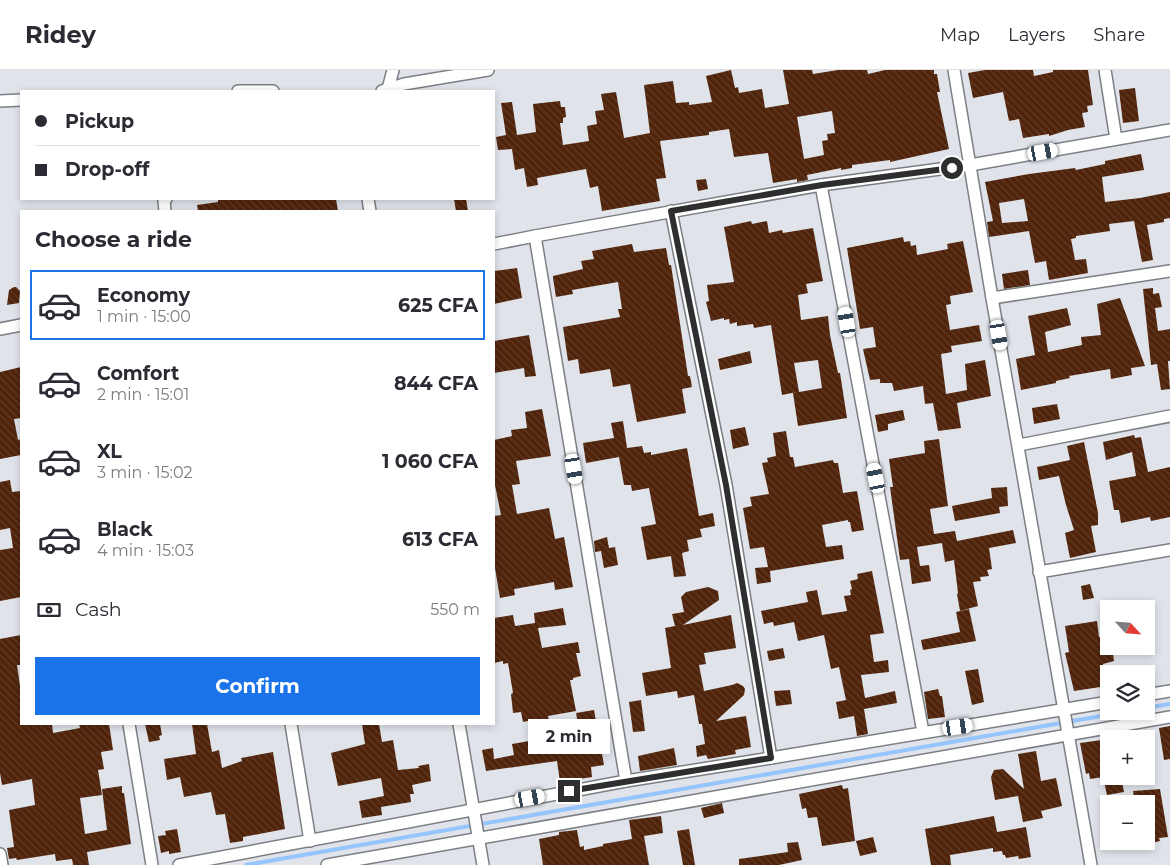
<!DOCTYPE html>
<meta charset="utf-8">
<style>
body{margin:0;font-family:Montserrat,sans-serif;background:#f7f7f7;color:#2b2b33;height:100vh;display:flex;flex-direction:column;font-size:19px;white-space:nowrap}
*{box-sizing:border-box;margin:0}
p{font-size:16px;color:#7c7c81}
.icon{flex:none;width:28px;height:28px;fill:none;stroke:currentColor;stroke-width:2;stroke-linecap:round;stroke-linejoin:round}
.map{position:relative;flex:1;overflow:hidden}
.sheet{position:absolute;left:20px;top:140px;width:475px;height:515px;display:flex;flex-direction:column;background:#fff;border-radius:0px;box-shadow:0 2px 8px #0003}
.sheet>*{flex:none}
.hud{position:absolute;left:20px;top:20px;width:475px;height:110px;border-radius:0px;box-shadow:0 2px 8px #0003;display:grid;align-content:center;height:110px;padding:0 15px;background:#fff}
.needle{width:32px;rotate:116deg}
.controls{position:absolute;left:1100px;top:530px;display:grid;gap:10px}
.controls a{display:grid;place-items:center;width:55px;height:55px;border-radius:0px;background:#fff;box-shadow:0 2px 8px #0003;font-size:25px}
.end{position:absolute;width:22px;height:22px;margin:-11px;border:6px solid #2d2e30;background:#fff;box-shadow:0 0 0 2px #fff}
.from{border-radius:50%}
.bubble{position:absolute;height:35px;border-radius:0px;background:#fff;box-shadow:0 2px 8px #0003;font-size:16px;font-weight:700;line-height:35px;text-align:center}
.car{position:absolute;width:15px;height:30px;margin:-15px -8px;border-radius:6px;box-shadow:0 0 4px 1px #0007;background:linear-gradient(#fff 24%,#345 0 40%,#fff 0 76%,#345 0 86%,#fff 0)}
.hud b{display:flex;align-items:center;gap:18px;height:48px;font-size:19px}
.hud b+b{border-top:1px solid #e1e1e2}
.hud i{width:12px;height:12px;background:#2b2b33}
ul{padding:0;list-style:none}
li{display:flex;align-items:center;gap:15px;height:70px;margin:0 10px 8px;padding:0 5px;border:2px solid transparent;border-radius:0px}
li div{flex:1}
li b{display:block;font-size:19px}
li em{font-style:normal;font-weight:700}
li.active{border-color:#1a73e8}
li>.icon{width:45px;height:45px;stroke-width:1.5}
h2{padding:0 15px;font-size:22px;line-height:60px}
.pay{display:flex;align-items:center;gap:12px;height:55px;padding:0 15px;font-size:19px}
.pay p{margin-inline-start:auto}
.action{display:flex;gap:10px;margin-top:auto;padding:10px 15px}
.action a{flex:1;height:58px;border-radius:0px;background:#1a73e8;color:#fff;font-size:20px;font-weight:700;line-height:58px;text-align:center}
header{display:flex;align-items:center;gap:30px;box-sizing:border-box;height:70px;padding:0 25px;background:#fff;border-bottom:1px solid #e1e1e2}
header strong{font-size:24px}
nav{display:flex;gap:28px;margin-inline-start:auto;font-size:18px}
.map>svg:first-child{display:block}
.lines{fill:none;stroke-linecap:round;stroke-linejoin:round}
.stream{stroke:#96c4fd;stroke-width:4}
.building{fill:url(#building-back-hatch);fill-rule:evenodd}
.minor-casing{stroke:#7b7f84;stroke-width:14}
.minor{stroke:#fff;stroke-width:11}
.route{stroke:#2d2e30;stroke-width:6}
</style>
<header>
<strong>Ridey</strong>
<nav><a>Map</a><a>Layers</a><a>Share</a></nav>
</header>
<div class="map">
<svg width="1170" height="795" viewBox="0 0 1170 795">
<defs>
<pattern id="building-back-hatch" width="6" height="6" patternUnits="userSpaceOnUse" patternTransform="scale(1.25)"><rect width="6" height="6" fill="#50240b"/><path d="M-1 5l2 2M0 0l6 6M5-1l2 2" fill="none" stroke="#613b26"/></pattern>
</defs>
<rect width="100%" height="100%" fill="#e0e4ea"/>
<g class="lines">
<g class="stream">
<path d="M1146 638 1170 634"/>
<path d="M246 795 1130 641"/>
</g>
</g>
<g class="building">
<path d="M731 0 735 18 738 17 739 23 762 19 765 38 789 34 783 0H812L813 4 838 0H867L868 4 885 0H934V4H937L940 22H937L949 79 890 92V90L852 95V98L841 100V98L807 105 808 110 797 112V109L773 113 768 83 734 87 729 59 709 62V65L660 71 666 108 656 109 660 131 602 141 598 116 590 118 586 99 537 108 538 115 527 117 524 98 515 100 512 79 498 80 496 67 506 65 501 33 512 32 517 65 536 62 533 34 560 31 561 37H565L566 47 563 48V53H560L563 75 589 71 587 56 597 54 595 41 604 40 601 24 616 22 624 68 650 63 644 15 673 11 676 33 689 32V35L712 32 706 6ZM832 41 835 63 827 64 828 70 822 71 824 85 804 89 797 47Z"/>
<path d="M985 0H1033L1034 6 1053 2V0H1088L1093 35 1087 36 1088 42 1082 43 1085 57 1068 60 1049 66V64L1023 68 1019 49 1009 51 1003 22 973 28 968 3Z"/>
<path d="M1135 18 1139 51 1123 53 1119 20Z"/>
<path d="M1141 84 1144 100 1102 107 1105 132 1140 128 1170 122V148L1164 149V152L1147 155 1153 190 1142 192 1134 151 1109 154 1110 161 1076 166V168L1071 169 1075 190 1086 189 1088 203 1049 210 1046 191 1035 193 1029 161 989 167 987 152 993 151 985 112 1029 104 1075 98 1076 100 1105 94V91ZM1024 129 1028 151 1002 153 999 133Z"/>
<path d="M706 109 708 119 698 121 696 110Z"/>
<path d="M218 129H336L338 141H198L197 135 218 132Z"/>
<path d="M454 129H466L468 141H456Z"/>
<path d="M751 151 752 154 767 151 769 163 782 160 783 163 813 158 823 211 806 214 808 223 798 225 801 250 828 246 830 265 838 303H840L847 348 798 356 793 323 797 322 782 325 771 255 754 258 753 254 737 256V252L730 254 729 249 724 250V248L711 251 706 232 709 231 707 215 734 212 724 157ZM818 290 822 318 799 322 794 293Z"/>
<path d="M903 167 904 172 910 171 911 176 916 175 917 185 948 179 947 174 963 171 973 222 950 226 951 234 946 235 950 260 979 255 982 271 951 276 952 282 941 284 946 324 967 320 965 294 985 290 991 326 957 333 961 358 938 361 933 333 925 334 923 316 894 321 892 313H880V309L870 310 863 279 876 277 873 257 860 259 847 178Z"/>
<path d="M632 174 634 182 666 178 669 195H671L688 306H690L692 317 682 319 686 343 637 352 630 314 613 317 610 299 580 304 578 289 568 291 563 257 620 247 618 239H622L618 212 572 220 573 224 556 227 553 208V206L583 199 581 191 594 189 592 181Z"/>
<path d="M517 198 522 228 494 234V201Z"/>
<path d="M1028 200 1030 215 1004 219 1002 204Z"/>
<path d="M14 217H16L20 221 19 233 7 235 9 220Z"/>
<path d="M1153 218V224L1159 223 1162 237 1155 238 1158 261 1170 259V291H1168L1170 319 1161 320 1157 294 1151 295 1143 219Z"/>
<path d="M1120 228 1145 296 1131 298 1132 305 1111 309 1110 299 1069 306 1070 308 1056 311V313L1021 320 1016 289 1035 285 1028 246 1067 238 1071 255 1045 262 1048 282 1082 275 1081 267 1101 265 1097 234Z"/>
<path d="M529 265 536 306 525 307 524 298 494 303V271Z"/>
<path d="M750 281 752 293 720 300 718 289Z"/>
<path d="M21 297V348L14 349 18 370 21 369V385L0 389V302Z"/>
<path d="M1057 334 1060 349 1034 354 1032 338Z"/>
<path d="M542 339 551 386 516 391 520 414 512 415 517 444 549 438 555 469 564 467 573 517 555 520 554 512 514 519 515 525 500 528 494 492V446L501 445 494 410V370L512 366 511 360 527 358 525 342Z"/>
<path d="M903 340 905 350 888 354V360L878 362 875 345Z"/>
<path d="M623 351 627 378 642 376 644 383 651 382V385L687 378 699 446 713 443 715 456 700 459 702 467 687 470 689 481 682 483 686 506 674 507 671 486 647 490 641 457 656 454 649 418 632 421 631 415H624L619 387 586 393 583 373 614 368 611 353Z"/>
<path d="M745 357 749 375 733 379 730 360Z"/>
<path d="M786 361 790 387H793L795 397 833 390 834 393H838L843 423 857 421 864 460 852 462 850 452H848V450L822 455 826 477 842 475 844 489 770 501 771 512 757 514 755 498 768 497 764 477 750 479 743 438 752 436 750 427 769 424 762 393 768 392 767 388 776 386 773 363Z"/>
<path d="M1134 365 1135 368 1141 367 1148 402 1170 397V447L1151 451 1150 447 1121 453 1119 440H1114L1109 411 1136 406 1132 382 1106 390 1103 372Z"/>
<path d="M939 369 948 436 930 439 934 464 955 461 957 471 1013 460 1016 473 989 478 992 499 987 500 989 506 980 507 981 511 973 512 978 536 960 541 957 524 958 523 954 490 945 492 942 473 917 477 920 496 929 495 931 511 912 514 909 489 900 490 890 417H893L889 389 925 383 924 371Z"/>
<path d="M1084 372 1098 443V455L1091 456 1096 482 1070 488 1065 463 1074 460 1066 435 1059 406 1039 410 1037 397 1070 390 1067 376Z"/>
<path d="M10 410 12 422 21 421V527L0 531V480L13 478 10 458 0 460V412Z"/>
<path d="M1007 417 1008 436 999 437 1000 443 955 451 952 436 992 428 991 418Z"/>
<path d="M607 467 609 478 615 477 618 495 604 498 601 481 595 482 594 471Z"/>
<path d="M872 501 884 563 870 565 874 592 888 590 889 602 861 605 865 628 895 621 897 633 864 639 868 664 857 666 854 646 839 649 836 632 846 630 839 597 831 599 824 565 798 571 794 552 774 556 773 552 764 554 761 541 808 532 806 522 817 520 822 545 847 541 844 526 851 525 850 520 852 519 850 511 858 509 857 504Z"/>
<path d="M1090 514 1094 528 1083 530 1081 516Z"/>
<path d="M708 517 718 521 719 530 683 555 731 545 736 578 704 583 706 594 699 595 704 621 732 615 737 613 743 616 745 619 744 625 716 651 746 646 751 677 735 680 736 684 708 689 706 685 697 687 696 676 705 674 702 654H699L694 625 678 628 677 621 646 626 642 603 671 598 665 558 675 556 672 544 684 542 681 527 686 522Z"/>
<path d="M563 538 566 555 538 558 542 578 578 572 580 583H576L581 606 573 608V610H570L576 641 548 646 553 675 554 680 600 673 604 695 591 697 592 707 560 712 557 691 486 701 482 680 493 678 494 689 514 685 512 674 541 669 538 649 523 652 521 642 513 643 511 624 513 623 508 593 503 594V591L494 593V548L513 545 515 556 535 553 534 543Z"/>
<path d="M969 539 976 571 923 580 921 570 960 562 956 542Z"/>
<path d="M1097 551 1099 567 1109 566V576H1112L1114 591 1103 594 1107 616 1074 621 1065 583 1069 582 1065 556Z"/>
<path d="M21 565V595H17L21 623V654H52L53 663 80 658 79 654H109L113 680 101 682 104 699 98 700 102 725 80 728 85 764 107 760 102 719 122 716V723H124L131 774 87 782 89 795H73L72 789 56 791 55 784 17 790 16 788 9 789 7 778 14 777 9 740 35 735 32 709 2 715 0 703V569Z"/>
<path d="M783 578 785 588 769 591 767 581Z"/>
<path d="M978 599 984 632 972 635 965 601Z"/>
<path d="M938 619 940 626H942L945 647 928 649 924 622Z"/>
<path d="M790 620 792 634 776 636 774 621Z"/>
<path d="M641 630 645 661 633 662 629 632Z"/>
<path d="M594 640 596 651 578 654 576 643Z"/>
<path d="M145 654H160L162 665 159 666 160 670 149 672Z"/>
<path d="M192 654H207L212 682 219 680 222 698 242 691 241 688 273 682 285 759 243 767V771L230 773 225 744 216 745 211 722 184 727 180 707 167 710 164 689 196 684Z"/>
<path d="M362 654H379L382 672 393 670 398 700 419 698 418 696 429 694 431 711 412 715 414 724H410L411 732 381 737 382 745 362 748 359 731 384 726 381 708 338 716 331 683 365 674Z"/>
<path d="M1170 656V689L1164 690 1159 658Z"/>
<path d="M1109 669V706H1105H1121L1124 722 1107 725 1103 707 1090 709 1089 703 1086 704 1080 673Z"/>
<path d="M674 678 677 695 640 701 638 686Z"/>
<path d="M1036 681 1041 711 1056 708 1062 736 1041 741 1043 748 1023 752 1018 726 995 730 991 707 994 700 1003 699 1024 719 1018 684Z"/>
<path d="M842 715 843 719 848 718 855 771 822 776 817 747 808 748 806 738 802 739 799 724Z"/>
<path d="M1160 719 1168 767 1159 768 1160 771 1146 774V734H1135L1133 721Z"/>
<path d="M722 733 724 743 704 748 701 738Z"/>
<path d="M661 746 663 763 644 766 649 795H543L539 769 559 765V762L577 760 580 777 584 776V780L603 776V774L632 769 629 750Z"/>
<path d="M994 746 997 762 1026 757 1031 787 1019 789 1018 786 1006 788 1005 785H1003L1002 781 993 782V778L950 785 951 795H931L925 759Z"/>
<path d="M177 759 181 782 169 784V781L161 783 158 766 166 765 165 761Z"/>
<path d="M689 759 695 795H683L677 761Z"/>
<path d="M873 767 877 782 860 786 856 771Z"/>
<path d="M798 772 802 790 779 795H739V789L788 782 787 773Z"/>
</g>
<g class="lines">
<defs>
<g id="minor">
<path d="M954 0 992 228 1091 795"/>
<path d="M1105 0 1116 69"/>
<path d="M388 19 393 0"/>
<path d="M238 21H273"/>
<path d="M382 21 404 14 488 0"/>
<path d="M0 31 21 30"/>
<path d="M821 115 923 662"/>
<path d="M368 129 370 141"/>
<path d="M165 141 164 131 166 129"/>
<path d="M671 141 726 415 771 688"/>
<path d="M535 166 626 711"/>
<path d="M494 174 535 166 821 115 970 95 1170 60"/>
<path d="M992 228 1170 201"/>
<path d="M0 259 21 255"/>
<path d="M1019 375 1170 346"/>
<path d="M1039 502 1170 480"/>
<path d="M1146 625 1170 621"/>
<path d="M129 654 152 795"/>
<path d="M291 654 310 771"/>
<path d="M459 654 483 795"/>
<path d="M0 784 2 795"/>
<path d="M179 795 626 711 771 688 1109 632"/>
<path d="M327 795 1170 647"/>
</g>
</defs>
<use href="#minor" class="minor-casing"/>
<use href="#minor" class="minor"/>
</g>
<g class="lines">
<path class="route" d="M569 721 771 688 726 415 671 141 822 115 952 98"/>
</g>
</svg>
<div class="controls">
<a><svg class="needle" viewBox="-14 -14 28 28"><path d="M0-13l5 13h-10z" fill="#e53935"/><path d="M0 13l5-13h-10z" fill="#7c7c81"/></svg></a>
<a><svg class="icon" aria-label="layers" viewBox="0 0 24 24"><path d="M12 4l9 5-9 5-9-5zM3 14l9 5 9-5"/></svg></a>
<a>+</a>
<a>−</a>
</div>
<i class="end from" style="left:952px;top:98px"></i>
<i class="end" style="left:569px;top:721px"></i>
<div class="bubble" style="left:528px;top:649px;width:82px">2 min</div>
<i class="car" style="left:1043px;top:82px;rotate:80deg"></i>
<i class="car" style="left:847px;top:252px;rotate:350deg"></i>
<i class="car" style="left:999px;top:265px;rotate:170deg"></i>
<i class="car" style="left:574px;top:399px;rotate:170deg"></i>
<i class="car" style="left:876px;top:408px;rotate:349deg"></i>
<i class="car" style="left:958px;top:657px;rotate:81deg"></i>
<i class="car" style="left:530px;top:728px;rotate:80deg"></i>
<div class="hud">
<b><i class="from"></i>Pickup</b>
<b><i></i>Drop-off</b>
</div>
<section class="sheet">
<h2>Choose a ride</h2>
<ul>
<li class="active"><svg class="icon" aria-label="car" viewBox="0 0 24 24"><path d="M5 17H2v-5l4-1 3-4h7l3 4 3 1v5h-3M9 17h6M6 11h13"/><circle cx="7" cy="17" r="2"/><circle cx="17" cy="17" r="2"/></svg><div><b>Economy</b><p>1 min · 15:00</p></div><em>625 CFA</em></li>
<li><svg class="icon" aria-label="car" viewBox="0 0 24 24"><path d="M5 17H2v-5l4-1 3-4h7l3 4 3 1v5h-3M9 17h6M6 11h13"/><circle cx="7" cy="17" r="2"/><circle cx="17" cy="17" r="2"/></svg><div><b>Comfort</b><p>2 min · 15:01</p></div><em>844 CFA</em></li>
<li><svg class="icon" aria-label="car" viewBox="0 0 24 24"><path d="M5 17H2v-5l4-1 3-4h7l3 4 3 1v5h-3M9 17h6M6 11h13"/><circle cx="7" cy="17" r="2"/><circle cx="17" cy="17" r="2"/></svg><div><b>XL</b><p>3 min · 15:02</p></div><em>1 060 CFA</em></li>
<li><svg class="icon" aria-label="car" viewBox="0 0 24 24"><path d="M5 17H2v-5l4-1 3-4h7l3 4 3 1v5h-3M9 17h6M6 11h13"/><circle cx="7" cy="17" r="2"/><circle cx="17" cy="17" r="2"/></svg><div><b>Black</b><p>4 min · 15:03</p></div><em>613 CFA</em></li>
</ul>
<div class="pay"><svg class="icon" aria-label="cash" viewBox="0 0 24 24"><path d="M3 7h18v10H3z"/><circle cx="12" cy="12" r="2"/></svg>Cash<p>550 m</p></div>
<div class="action"><a>Confirm</a></div>
</section>
</div>
